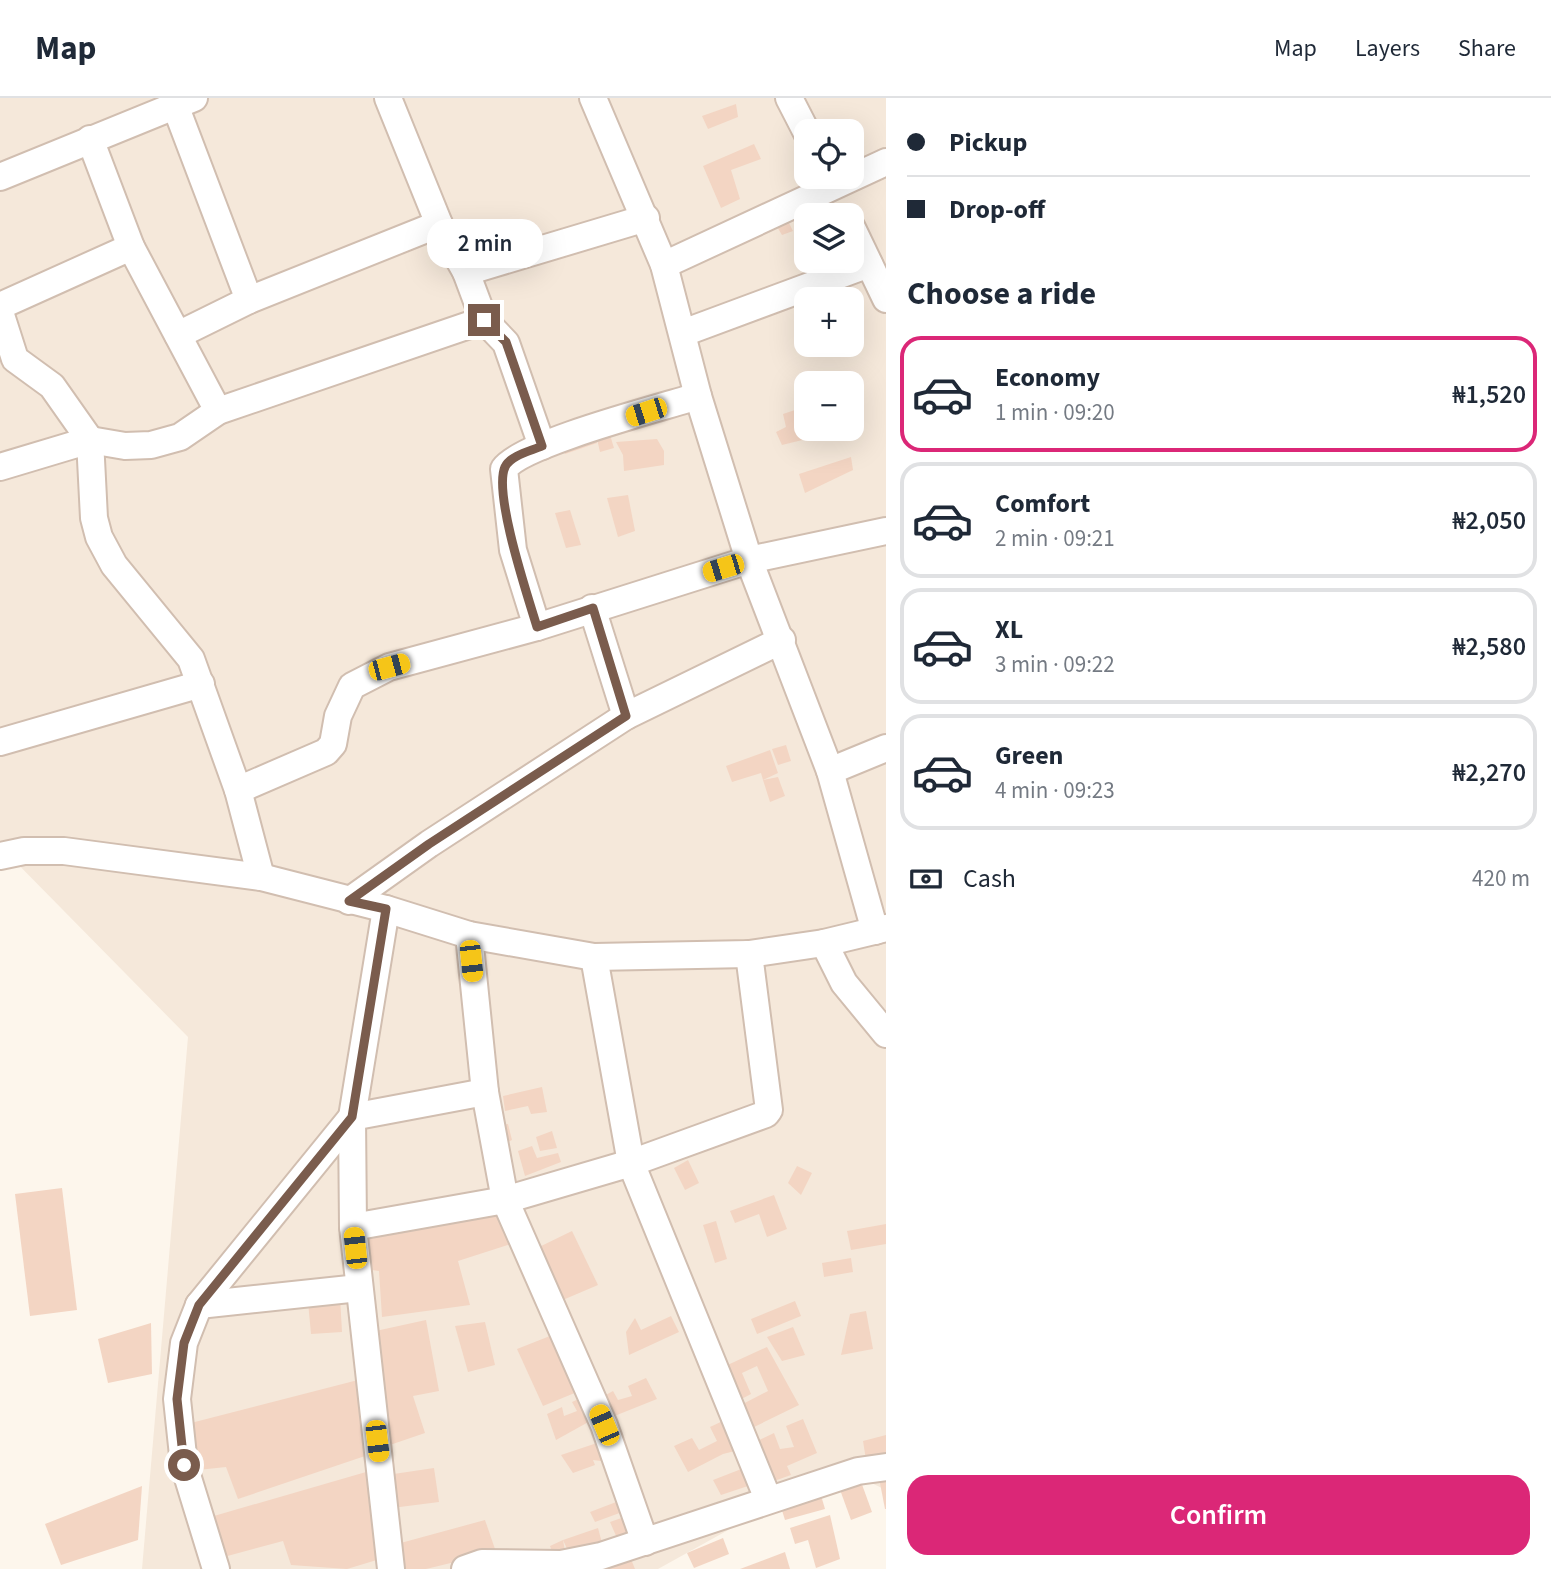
<!DOCTYPE html>
<meta charset="utf-8">
<style>
body{margin:0;font-family:"Source Sans 3",sans-serif;background:#f6f6f7;color:#1f2937;height:100vh;display:flex;flex-direction:column;font-size:26px;white-space:nowrap}
*{box-sizing:border-box;margin:0}
p{font-size:23px;color:#747a83}
.icon{flex:none;width:38px;height:38px;fill:none;stroke:currentColor;stroke-width:2;stroke-linecap:round;stroke-linejoin:round}
.map{position:relative;flex:1;overflow:hidden}
.panel{display:flex;flex-direction:column;background:#fff;width:665px}
.panel>*{flex:none}
.guide{display:grid;align-content:center;height:154px;padding:0 21px;background:#fff}
.controls{position:absolute;left:794px;top:21px;display:grid;gap:14px}
.controls a{display:grid;place-items:center;width:70px;height:70px;border-radius:14px;background:#fff;box-shadow:0 7px 28px #0002;font-size:35px}
.end{position:absolute;width:32px;height:32px;margin:-16px;border:9px solid #7a5c4d;background:#fff;box-shadow:0 0 0 4px #fff}
.from{border-radius:50%}
.bubble{position:absolute;height:49px;border-radius:21px;background:#fff;box-shadow:0 7px 28px #0002;font-size:23px;font-weight:600;line-height:49px;text-align:center}
.car{position:absolute;width:21px;height:42px;margin:-21px -10px;border-radius:9px;box-shadow:0 0 5px 2px #0007;background:linear-gradient(#f5c518 24%,#345 0 40%,#f5c518 0 76%,#345 0 86%,#f5c518 0)}
.guide b{display:flex;align-items:center;gap:24px;height:66px;font-size:26px}
.guide b+b{border-top:2px solid #e0e1e3}
.guide i{width:18px;height:18px;background:#1f2937}
ul{padding:0;list-style:none}
li{display:flex;align-items:center;gap:21px;height:116px;margin:0 14px 10px;padding:0 7px;border:4px solid #e0e1e3;border-radius:21px}
li div{flex:1}
li b{display:block;font-size:26px}
li em{font-style:normal;font-weight:600}
li.selected{border-color:#db2777}
li>.icon{width:63px;height:63px;stroke-width:1.5}
h2{padding:0 21px;font-size:32px;line-height:84px}
.pay{display:flex;align-items:center;gap:18px;height:77px;padding:0 21px;font-size:26px}
.pay p{margin-inline-start:auto}
.primary-button{display:flex;gap:14px;margin-top:auto;padding:14px 21px}
.primary-button a{flex:1;height:80px;border-radius:21px;background:#db2777;color:#fff;font-size:28px;font-weight:600;line-height:80px;text-align:center}
header{display:flex;align-items:center;gap:42px;box-sizing:border-box;height:98px;padding:0 35px;background:#fff;border-bottom:2px solid #e0e1e3}
header strong{font-size:33px}
nav{display:flex;gap:38px;margin-inline-start:auto;font-size:24px}
main{display:flex;flex:1;min-height:0}
.map>svg:first-child{display:block}
.residential{fill:#f5e8da;fill-rule:evenodd}
.building{fill:#f3d5c3}
.lines{fill:none;stroke-linecap:round;stroke-linejoin:round}
.minor-casing{stroke:#d1beb0;stroke-width:30}
.minor{stroke:#fff;stroke-width:26}
.route{stroke:#7a5c4d;stroke-width:9}
</style>
<header>
<strong>Map</strong>
<nav><a>Map</a><a>Layers</a><a>Share</a></nav>
</header>
<main>
<div class="map">
<svg width="886" height="1471" viewBox="0 0 886 1471">
<rect width="100%" height="100%" fill="#fdf6ec"/>
<path class="residential" d="M0 0H886V1392L840 1370 658 1471H142L188 939 0 748ZM807 33H852V79H807ZM807 117H852V163H807ZM807 201H852V247H807ZM807 285H852V331H807Z"/>
<g class="building">
<path d="M736 6 738 19 708 31 702 18Z"/>
<path d="M754 46 761 61 731 72 740 101 721 110 703 68Z"/>
<path d="M785 117 793 133 782 137 773 122Z"/>
<path d="M807 232V247H811L812 251 801 256 797 235Z"/>
<path d="M801 310 804 321 807 320V331H834L835 334 782 347 776 334 786 329 783 316Z"/>
<path d="M610 337 614 350 600 354 597 341Z"/>
<path d="M657 341 664 353V367L624 373 623 357 616 344Z"/>
<path d="M560 342H596L597 345 565 356Z"/>
<path d="M851 359 853 372 805 395 799 376Z"/>
<path d="M628 397 635 433 618 439 607 400Z"/>
<path d="M570 412 581 447 566 450 555 415Z"/>
<path d="M786 647 791 663 778 667 772 651Z"/>
<path d="M770 652 778 675 763 682 761 675 732 684 726 668Z"/>
<path d="M778 679 785 698 770 704 763 682Z"/>
<path d="M542 989 547 1014 531 1016 528 1008 505 1013 503 998Z"/>
<path d="M508 1026 512 1042 508 1044V1052L493 1028Z"/>
<path d="M552 1033 557 1050 540 1053 536 1039Z"/>
<path d="M532 1048 537 1060 558 1055 561 1064 525 1078 518 1053Z"/>
<path d="M688 1062 699 1085 685 1092 674 1070Z"/>
<path d="M797 1068 812 1075 801 1097 788 1085Z"/>
<path d="M62 1090 77 1212 30 1218 15 1096Z"/>
<path d="M774 1097 787 1131 767 1139 759 1116 735 1125 730 1113Z"/>
<path d="M498 1115 514 1145 458 1163 470 1207 382 1219 379 1173 365 1171 364 1138Z"/>
<path d="M716 1123 727 1161 715 1165 703 1127Z"/>
<path d="M886 1126V1146L851 1152 847 1133Z"/>
<path d="M572 1133 598 1187 558 1204 533 1152Z"/>
<path d="M851 1160 853 1174 824 1179 822 1165Z"/>
<path d="M340 1199 342 1234 311 1236 308 1204Z"/>
<path d="M795 1203 801 1218 757 1236 751 1221Z"/>
<path d="M866 1213 873 1251 841 1257 850 1216Z"/>
<path d="M671 1218 679 1234 629 1257 626 1234 635 1220 641 1232Z"/>
<path d="M426 1222 439 1293 413 1298 425 1335 384 1349 371 1234Z"/>
<path d="M485 1224 495 1267 468 1274 455 1228Z"/>
<path d="M151 1225 152 1276 108 1285 98 1241Z"/>
<path d="M793 1229 805 1257 782 1263 767 1239Z"/>
<path d="M555 1236 582 1292 543 1308 517 1251Z"/>
<path d="M767 1249 799 1307 750 1331 737 1309 768 1293 757 1268 742 1275 751 1296 730 1307 721 1270Z"/>
<path d="M646 1280 657 1301 612 1319 602 1299 613 1293 618 1302 632 1298 628 1288Z"/>
<path d="M358 1282 368 1357 238 1401 226 1369 198 1372 187 1326Z"/>
<path d="M585 1298 592 1322 556 1342 547 1316 562 1309 564 1318 577 1313 572 1304Z"/>
<path d="M727 1321 743 1351 723 1356 688 1374 674 1348 692 1340 699 1352 717 1343 710 1329Z"/>
<path d="M803 1321 817 1355 787 1368 791 1377 774 1383 757 1343 774 1335 780 1351 794 1349 786 1328Z"/>
<path d="M886 1337V1357L866 1362 863 1343Z"/>
<path d="M603 1343 609 1364 593 1362 595 1367 573 1375 561 1357Z"/>
<path d="M434 1370 439 1404 392 1410 387 1377Z"/>
<path d="M744 1370 751 1387 721 1397 713 1382Z"/>
<path d="M366 1374 380 1461 347 1471 291 1467 283 1443 220 1460 207 1420Z"/>
<path d="M886 1379V1411H885L879 1380Z"/>
<path d="M860 1381 872 1414 851 1422 839 1389Z"/>
<path d="M142 1388 138 1442 61 1467 45 1426Z"/>
<path d="M820 1394 825 1411 785 1422 780 1406Z"/>
<path d="M624 1401 625 1413 595 1424 590 1414Z"/>
<path d="M630 1417 635 1435 617 1440 610 1424Z"/>
<path d="M830 1417 840 1461 816 1470 808 1442 795 1446 790 1430Z"/>
<path d="M485 1422 496 1454 426 1471H405L397 1446Z"/>
<path d="M598 1430 602 1445 569 1455 563 1442Z"/>
<path d="M723 1440 729 1456 694 1470 687 1455Z"/>
<path d="M563 1442 566 1459 555 1461 550 1448Z"/>
<path d="M628 1454 635 1471H592Z"/>
<path d="M785 1454 790 1471H740Z"/>
</g>
<g class="lines">
<defs>
<g id="minor">
<path d="M388 0 439 126 466 174 484 222 506 245 542 348"/>
<path d="M593 0 664 167 698 298 749 462 830 673 875 833"/>
<path d="M789 0 807 35"/>
<path d="M175 7 249 202"/>
<path d="M90 41 131 149 218 313"/>
<path d="M0 79 194 0"/>
<path d="M852 130 886 201"/>
<path d="M664 167 886 64"/>
<path d="M466 174 646 120"/>
<path d="M0 208 131 149"/>
<path d="M0 214 15 261 52 288 90 342 94 420 99 439 114 467 191 561 238 692 261 779"/>
<path d="M683 235 869 166"/>
<path d="M178 237 249 202 439 126"/>
<path d="M0 369 90 342 125 348 151 347 180 339 218 313 484 222"/>
<path d="M592 510 626 618"/>
<path d="M537 529 513 452 504 371C522 345 660 310 698 298"/>
<path d="M0 644 201 586"/>
<path d="M830 673 886 650"/>
<path d="M238 692 326 654 333 646 338 618 352 588 389 569 537 529 749 462 886 433"/>
<path d="M0 758 24 753H64L261 779 386 811 469 837 594 859 749 856 824 845 886 830"/>
<path d="M349 803 429 746 626 618 782 542"/>
<path d="M386 811 352 1019 353 1129 391 1471"/>
<path d="M469 837 485 994 505 1102 604 1327 645 1444"/>
<path d="M824 845 844 885 886 936"/>
<path d="M594 859 631 1065 768 1401"/>
<path d="M353 1129 505 1102 631 1065 766 1016 769 1012 749 856"/>
<path d="M199 1207 359 1190"/>
<path d="M216 1471 184 1367 177 1301 184 1245 199 1207 352 1019 485 994"/>
<path d="M465 1471 482 1465 561 1466 601 1458 858 1373 886 1369"/>
</g>
</defs>
<use href="#minor" class="minor-casing"/>
<use href="#minor" class="minor"/>
</g>
<g class="lines">
<path class="route" d="M184 1367 177 1301 184 1245 199 1207 352 1019 386 811 349 803 429 746 626 618 593 510 537 529C528 499 493 395 505 369 511 357 531 353 542 348L506 244 484 222"/>
</g>
</svg>
<div class="controls">
<a><svg class="icon" aria-label="locate" viewBox="0 0 24 24"><circle cx="12" cy="12" r="6"/><path d="M12 2v4M12 18v4M2 12h4M18 12h4"/></svg></a>
<a><svg class="icon" aria-label="layers" viewBox="0 0 24 24"><path d="M12 4l9 5-9 5-9-5zM3 14l9 5 9-5"/></svg></a>
<a>+</a>
<a>−</a>
</div>
<i class="end from" style="left:184px;top:1367px"></i>
<i class="end" style="left:484px;top:222px"></i>
<div class="bubble" style="left:427px;top:121px;width:116px">2 min</div>
<i class="car" style="left:646px;top:314px;rotate:252deg"></i>
<i class="car" style="left:723px;top:470px;rotate:253deg"></i>
<i class="car" style="left:389px;top:569px;rotate:75deg"></i>
<i class="car" style="left:471px;top:863px;rotate:174deg"></i>
<i class="car" style="left:355px;top:1150px;rotate:354deg"></i>
<i class="car" style="left:604px;top:1327px;rotate:337deg"></i>
<i class="car" style="left:377px;top:1343px;rotate:173deg"></i>
</div>
<section class="panel">
<div class="guide">
<b><i class="from"></i>Pickup</b>
<b><i></i>Drop-off</b>
</div>
<h2>Choose a ride</h2>
<ul>
<li class="selected"><svg class="icon" aria-label="car" viewBox="0 0 24 24"><path d="M5 17H2v-5l4-1 3-4h7l3 4 3 1v5h-3M9 17h6M6 11h13"/><circle cx="7" cy="17" r="2"/><circle cx="17" cy="17" r="2"/></svg><div><b>Economy</b><p>1 min · 09:20</p></div><em>₦1,520</em></li>
<li><svg class="icon" aria-label="car" viewBox="0 0 24 24"><path d="M5 17H2v-5l4-1 3-4h7l3 4 3 1v5h-3M9 17h6M6 11h13"/><circle cx="7" cy="17" r="2"/><circle cx="17" cy="17" r="2"/></svg><div><b>Comfort</b><p>2 min · 09:21</p></div><em>₦2,050</em></li>
<li><svg class="icon" aria-label="car" viewBox="0 0 24 24"><path d="M5 17H2v-5l4-1 3-4h7l3 4 3 1v5h-3M9 17h6M6 11h13"/><circle cx="7" cy="17" r="2"/><circle cx="17" cy="17" r="2"/></svg><div><b>XL</b><p>3 min · 09:22</p></div><em>₦2,580</em></li>
<li><svg class="icon" aria-label="car" viewBox="0 0 24 24"><path d="M5 17H2v-5l4-1 3-4h7l3 4 3 1v5h-3M9 17h6M6 11h13"/><circle cx="7" cy="17" r="2"/><circle cx="17" cy="17" r="2"/></svg><div><b>Green</b><p>4 min · 09:23</p></div><em>₦2,270</em></li>
</ul>
<div class="pay"><svg class="icon" aria-label="cash" viewBox="0 0 24 24"><path d="M3 7h18v10H3z"/><circle cx="12" cy="12" r="2"/></svg>Cash<p>420 m</p></div>
<div class="primary-button"><a>Confirm</a></div>
</section>
</main>
